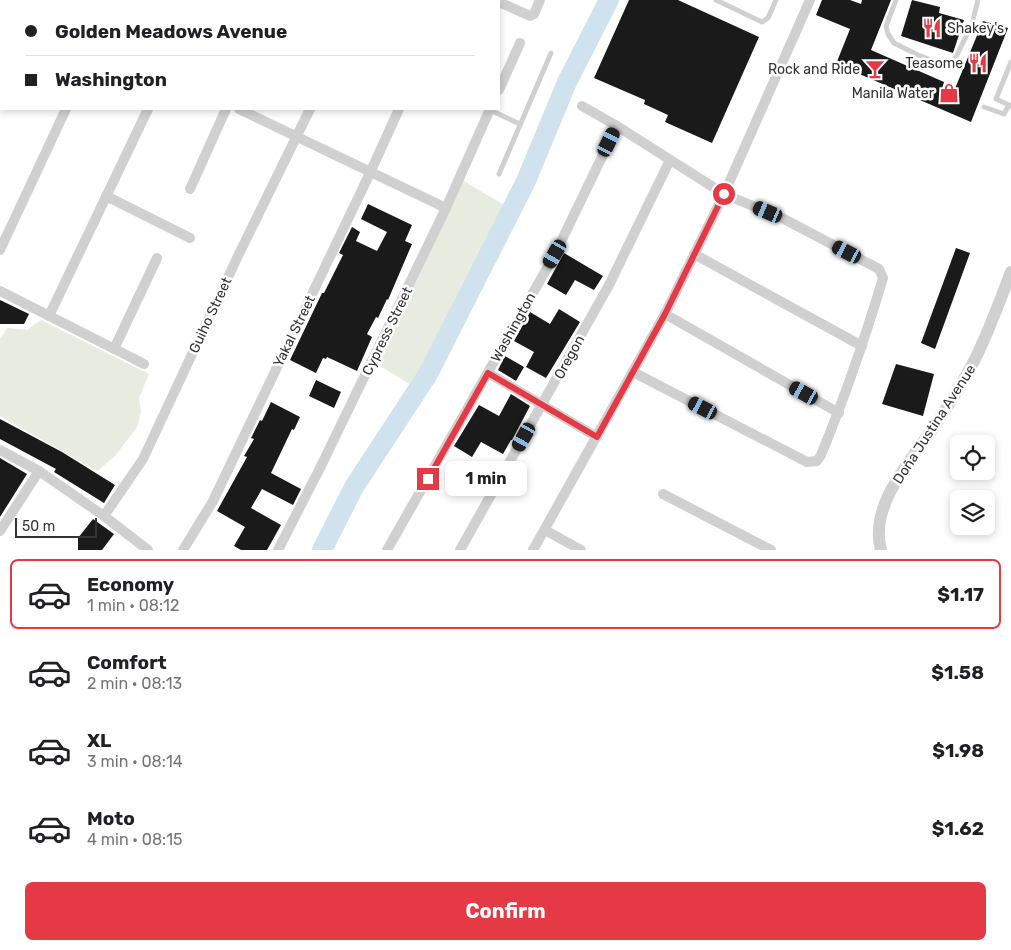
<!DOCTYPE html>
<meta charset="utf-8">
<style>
body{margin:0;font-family:Rubik,sans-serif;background:#f6f6f6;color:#202124;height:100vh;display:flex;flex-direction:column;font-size:19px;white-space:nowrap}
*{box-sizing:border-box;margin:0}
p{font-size:16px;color:#757577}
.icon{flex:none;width:28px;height:28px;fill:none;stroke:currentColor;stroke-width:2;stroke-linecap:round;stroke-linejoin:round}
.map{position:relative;height:550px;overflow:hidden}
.panel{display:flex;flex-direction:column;background:#fff;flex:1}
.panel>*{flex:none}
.top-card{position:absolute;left:0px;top:0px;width:500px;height:110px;box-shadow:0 2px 8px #0003;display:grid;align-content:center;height:110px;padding:0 25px;background:#fff}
.buttons{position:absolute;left:950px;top:435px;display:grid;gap:10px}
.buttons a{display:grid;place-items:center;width:45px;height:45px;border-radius:8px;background:#fff;box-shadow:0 2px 8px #0003;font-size:25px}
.scale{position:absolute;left:15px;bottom:12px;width:82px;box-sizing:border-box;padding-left:5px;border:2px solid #333;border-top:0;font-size:14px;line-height:18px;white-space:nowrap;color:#333;-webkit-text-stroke:4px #fff;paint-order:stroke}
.end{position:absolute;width:22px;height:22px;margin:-11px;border:6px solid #e63946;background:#fff;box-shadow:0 0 0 2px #fff}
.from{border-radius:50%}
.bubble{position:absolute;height:35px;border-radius:8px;background:#fff;box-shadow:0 2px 8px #0003;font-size:16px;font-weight:700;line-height:35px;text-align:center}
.car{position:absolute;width:15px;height:30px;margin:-15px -8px;border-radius:6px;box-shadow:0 0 4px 1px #0007;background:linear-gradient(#222 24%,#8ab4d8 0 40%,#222 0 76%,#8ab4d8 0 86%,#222 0)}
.top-card b{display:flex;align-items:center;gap:18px;height:48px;font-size:19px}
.top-card b+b{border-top:1px solid #e0e0e0}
.top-card i{width:12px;height:12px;background:#202124}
ul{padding:9px 0 0;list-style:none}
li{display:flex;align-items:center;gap:15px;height:70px;margin:0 10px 8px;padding:0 15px;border:2px solid transparent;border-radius:8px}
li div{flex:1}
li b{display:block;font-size:19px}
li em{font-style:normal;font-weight:700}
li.on{border-color:#e63946}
li>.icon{width:45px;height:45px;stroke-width:1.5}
.action{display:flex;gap:10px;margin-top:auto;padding:10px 25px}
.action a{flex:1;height:58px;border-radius:8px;background:#e63946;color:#fff;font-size:20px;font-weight:700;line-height:58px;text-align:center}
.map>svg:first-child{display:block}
.green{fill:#e6ecdf}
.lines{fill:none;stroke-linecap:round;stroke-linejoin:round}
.river{stroke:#cfe2ee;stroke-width:20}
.building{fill:#1a1a1a}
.service{stroke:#d0d0d0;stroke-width:5}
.minor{stroke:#d0d0d0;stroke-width:10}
.tertiary{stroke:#d0d0d0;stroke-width:12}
.route{stroke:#e63946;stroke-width:6}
.labels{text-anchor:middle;stroke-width:5;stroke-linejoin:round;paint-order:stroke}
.poi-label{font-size:14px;fill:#333;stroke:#fff;text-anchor:end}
.street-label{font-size:14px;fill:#333;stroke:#fff}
</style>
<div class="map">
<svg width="1011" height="550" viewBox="0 0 1011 550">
<rect width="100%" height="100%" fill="#fff"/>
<g class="green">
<path d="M457 177 511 209 469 300 421 391 369 359Z"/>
<path d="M41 320 149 374 139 398 141 412 137 427 115 456 97 471 0 416V339L7 328 27 330Z"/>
</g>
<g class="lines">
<path class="river" d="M322 550 354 487 428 374 526 181 567 82 609 0"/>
</g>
<g class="building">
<path d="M629 0H678L759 37 712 143 665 122 668 115 644 104 645 100 594 78Z"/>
<path d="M822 0H850L861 4 862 0H891L871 50 944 82 939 99 949 103 983 21 1008 28 971 122 836 64 850 29 816 15Z"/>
<path d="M912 0 940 7 939 13 964 20 953 53 901 36Z"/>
<path d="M368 204 412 225 405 241 412 244 388 300 387 299 378 318 376 317 367 334 372 337 357 371 327 357 326 359 323 358 316 373 290 360 322 293H324L343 255 339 253 352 227 360 232 356 241 377 251 387 232 361 219Z"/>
<path d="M956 248 970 253 935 349 921 343Z"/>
<path d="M564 253 603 276 594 290 575 280 566 295 547 284Z"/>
<path d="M0 300 29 314 24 324H0Z"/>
<path d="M559 309 580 322 546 378 526 367 534 352 514 341 530 312 550 324Z"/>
<path d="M505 356 524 367 516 381 498 370Z"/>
<path d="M896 364 934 374 923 416 882 404Z"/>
<path d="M316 380 341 392 334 408 309 396Z"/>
<path d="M511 394 530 406 512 440H511L503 454 481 442 472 457 454 446 479 405 499 416Z"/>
<path d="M271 402 300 417 294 430 292 429 271 473 301 489 293 505 262 489 251 508 281 525 267 550H241L234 546 245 527 217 511 247 457 244 456 254 439 251 438 260 420 262 421Z"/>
<path d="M0 419 62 452 115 485 104 503 54 472 56 469 0 439Z"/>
<path d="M0 458 27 474 0 517Z"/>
<path d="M93 519 114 534 102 550H78V538Z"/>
</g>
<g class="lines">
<g class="service">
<path d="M716 0 762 22 768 18 776 0"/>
<path d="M896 0 886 26 888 34 894 43 918 55 942 64 950 63 956 57 972 24 978 0"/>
<path d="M1011 62 996 99 1011 106"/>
<path d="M984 107 1004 114 1009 105"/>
<path d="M490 110 520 124"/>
<path d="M499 174 551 53"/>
</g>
<g class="minor">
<path d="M17 0 20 1"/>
<path d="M199 1V0"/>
<path d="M277 1V0"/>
<path d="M361 1V0"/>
<path d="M499 2 530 16 534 14 540 0"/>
<path d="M0 72 1 69"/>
<path d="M499 90 520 43"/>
<path d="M582 106 617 126 724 194 782 218 879 269 883 278C865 338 845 397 821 455L817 461 807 462 633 372"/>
<path d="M239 109 446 208"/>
<path d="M190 189 226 109"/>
<path d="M106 196 190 238"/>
<path d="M0 250 66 109"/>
<path d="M694 254 862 346"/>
<path d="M0 291 144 364"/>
<path d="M665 314 839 413"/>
<path d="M49 316 148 109"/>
<path d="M114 349 157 258"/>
<path d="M488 373 597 437"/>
<path d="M0 450 39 471 104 516 148 550"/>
<path d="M663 494 771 550"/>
<path d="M104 516 143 459 237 258 310 109"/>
<path d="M545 530 581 550"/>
<path d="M0 531 39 471"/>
<path d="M183 550 213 501 370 173 399 109"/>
<path d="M278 550 321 466 446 208 490 109"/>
<path d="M387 550 555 254 617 126"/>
<path d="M460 550 609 285 670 160"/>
<path d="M533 550 665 314 724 194 810 0"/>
</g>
<path class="tertiary" d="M881 550C869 507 908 464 931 431 946 410 960 387 973 363 988 334 999 303 1011 272"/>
</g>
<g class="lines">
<path class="route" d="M428 479 488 373 597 437 665 314 724 194"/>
</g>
<defs>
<symbol id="restaurant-bare" viewBox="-9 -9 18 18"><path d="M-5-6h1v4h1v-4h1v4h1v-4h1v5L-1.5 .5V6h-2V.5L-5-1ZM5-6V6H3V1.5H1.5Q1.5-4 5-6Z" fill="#e63946" stroke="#fff" stroke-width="2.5" paint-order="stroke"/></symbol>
<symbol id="bar-bare" viewBox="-9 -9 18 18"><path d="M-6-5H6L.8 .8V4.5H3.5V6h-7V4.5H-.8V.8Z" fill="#e63946" stroke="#fff" stroke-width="2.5" paint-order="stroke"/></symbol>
<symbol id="shop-bare" viewBox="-9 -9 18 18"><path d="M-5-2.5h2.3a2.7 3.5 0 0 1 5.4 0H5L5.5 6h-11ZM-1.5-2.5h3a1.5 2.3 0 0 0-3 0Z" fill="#e63946" stroke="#fff" stroke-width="2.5" paint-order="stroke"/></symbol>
</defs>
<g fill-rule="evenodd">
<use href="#restaurant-bare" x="918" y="14" width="28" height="28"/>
<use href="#restaurant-bare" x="964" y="49" width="28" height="28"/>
<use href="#bar-bare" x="861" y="55" width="28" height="28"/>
<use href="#shop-bare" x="935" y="79" width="28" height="28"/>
</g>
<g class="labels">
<g class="poi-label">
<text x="947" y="33" text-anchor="start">Shakey's</text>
<text x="963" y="68">Teasome</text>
<text x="860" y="74">Rock and Ride</text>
<text x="934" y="98">Manila Water</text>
</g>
<g class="street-label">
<text transform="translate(210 315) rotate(-65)" y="5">Guiho Street</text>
<text transform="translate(513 327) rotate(-61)" y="5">Washington</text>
<text transform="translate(294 331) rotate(-64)" y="5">Yakal Street</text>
<text transform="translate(387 331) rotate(-64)" y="5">Cypress Street</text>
<text transform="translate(569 357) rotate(-61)" y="5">Oregon</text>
<text transform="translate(934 424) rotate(-57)" y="5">Doña Justina Avenue</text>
</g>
</g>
</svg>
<div class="buttons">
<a><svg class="icon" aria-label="locate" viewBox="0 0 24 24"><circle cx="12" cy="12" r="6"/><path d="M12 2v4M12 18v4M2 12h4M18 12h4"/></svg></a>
<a><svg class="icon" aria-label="layers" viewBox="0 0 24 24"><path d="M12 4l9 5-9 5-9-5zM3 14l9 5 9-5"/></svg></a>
</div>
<div class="scale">50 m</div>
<i class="end from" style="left:724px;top:194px"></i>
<i class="end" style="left:428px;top:479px"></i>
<div class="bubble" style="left:445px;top:461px;width:82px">1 min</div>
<i class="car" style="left:609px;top:142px;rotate:26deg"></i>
<i class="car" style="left:768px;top:212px;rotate:293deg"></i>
<i class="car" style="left:847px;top:252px;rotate:297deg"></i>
<i class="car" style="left:555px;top:254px;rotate:210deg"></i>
<i class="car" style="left:804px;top:393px;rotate:299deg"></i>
<i class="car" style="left:703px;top:408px;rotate:297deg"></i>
<i class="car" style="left:524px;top:437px;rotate:209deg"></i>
<div class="top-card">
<b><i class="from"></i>Golden Meadows Avenue</b>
<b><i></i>Washington</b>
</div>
</div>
<section class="panel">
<ul>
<li class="on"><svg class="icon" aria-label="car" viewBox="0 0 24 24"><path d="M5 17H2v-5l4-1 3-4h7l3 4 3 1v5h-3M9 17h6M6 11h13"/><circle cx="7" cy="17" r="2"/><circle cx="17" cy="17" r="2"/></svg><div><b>Economy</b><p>1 min · 08:12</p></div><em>$1.17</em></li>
<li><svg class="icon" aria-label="car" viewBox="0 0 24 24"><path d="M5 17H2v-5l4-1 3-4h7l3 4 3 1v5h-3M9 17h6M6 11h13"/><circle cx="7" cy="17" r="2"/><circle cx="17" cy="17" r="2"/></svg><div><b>Comfort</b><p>2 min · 08:13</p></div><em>$1.58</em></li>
<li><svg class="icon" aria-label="car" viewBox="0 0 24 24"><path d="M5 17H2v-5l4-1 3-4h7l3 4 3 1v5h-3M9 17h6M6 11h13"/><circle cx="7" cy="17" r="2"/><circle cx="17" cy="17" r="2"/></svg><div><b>XL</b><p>3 min · 08:14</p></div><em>$1.98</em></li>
<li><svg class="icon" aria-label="car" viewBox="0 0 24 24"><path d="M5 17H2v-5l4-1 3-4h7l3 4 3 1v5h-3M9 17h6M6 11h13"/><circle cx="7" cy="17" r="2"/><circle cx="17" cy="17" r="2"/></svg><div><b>Moto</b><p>4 min · 08:15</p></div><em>$1.62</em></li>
</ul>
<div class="action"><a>Confirm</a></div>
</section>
